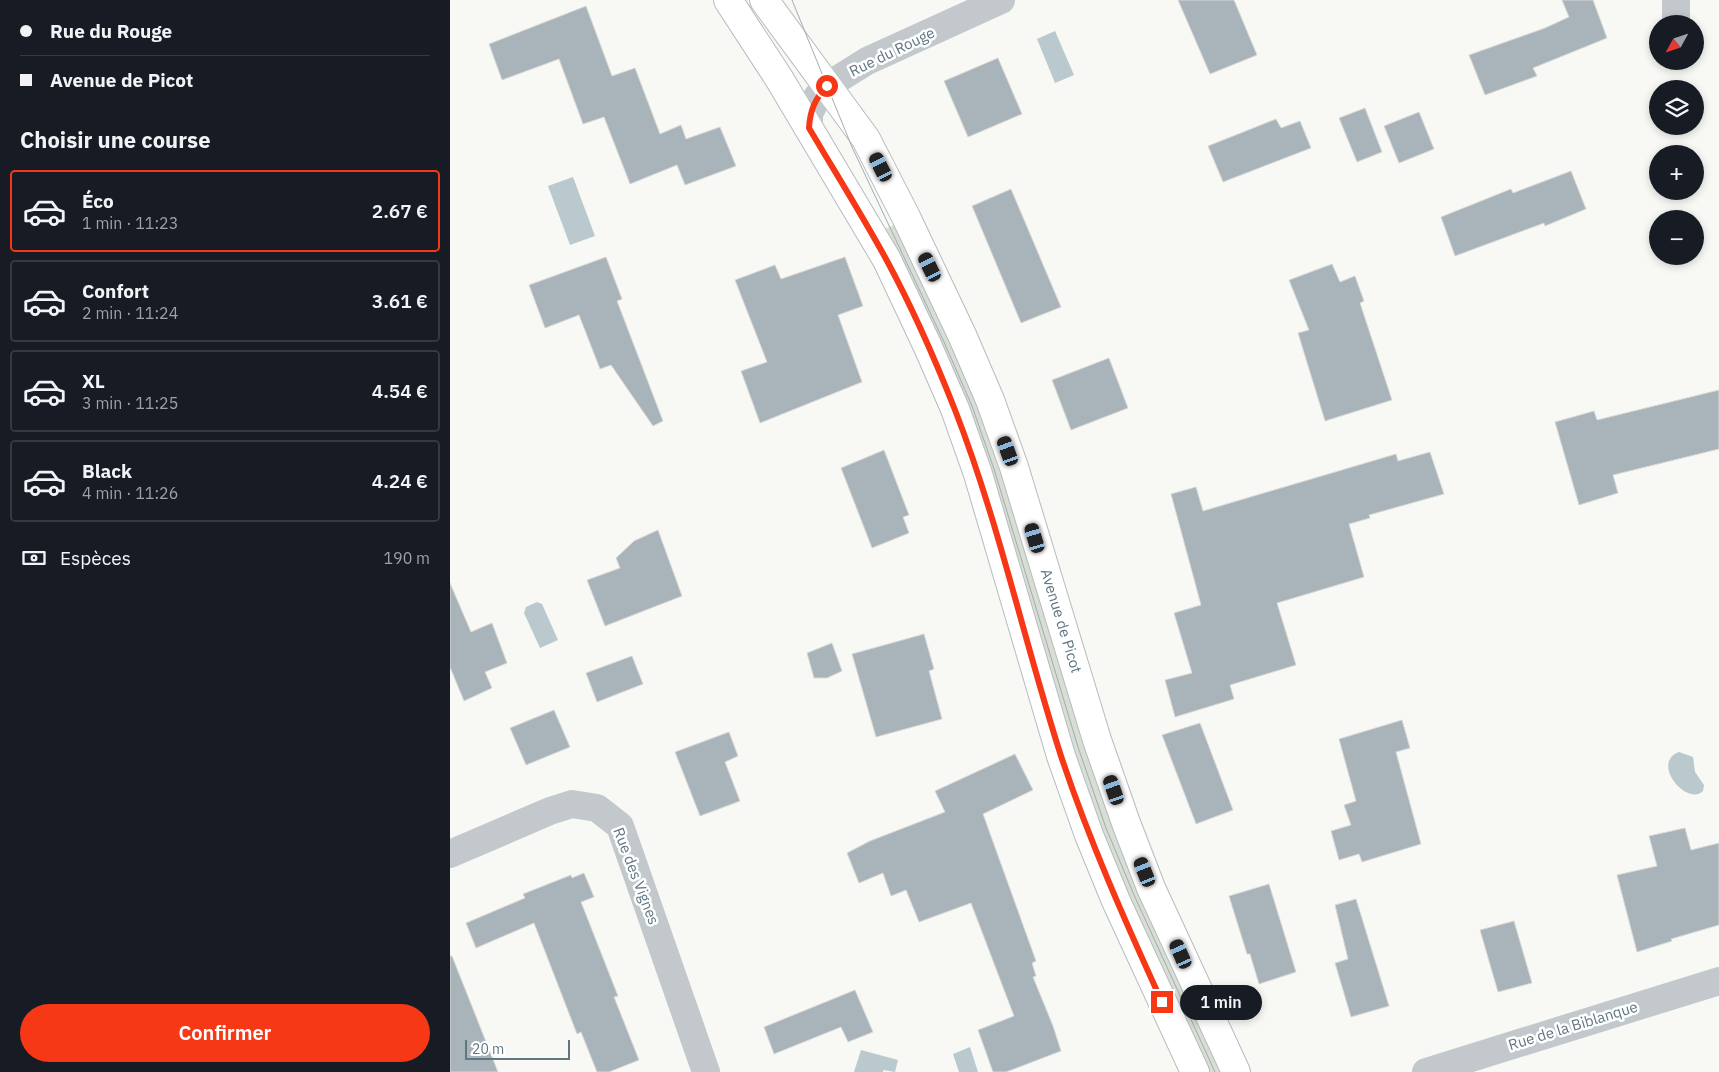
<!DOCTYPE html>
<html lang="fr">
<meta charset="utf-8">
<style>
body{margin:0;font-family:"IBM Plex Sans",sans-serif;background:#242831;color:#f1f3f6;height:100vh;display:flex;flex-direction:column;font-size:19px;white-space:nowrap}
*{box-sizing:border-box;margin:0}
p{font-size:16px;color:#9ea1a6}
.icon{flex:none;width:28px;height:28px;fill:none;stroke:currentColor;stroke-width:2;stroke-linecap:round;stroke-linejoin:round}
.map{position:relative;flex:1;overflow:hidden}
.panel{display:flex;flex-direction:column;background:#171b24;width:450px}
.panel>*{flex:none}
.banner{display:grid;align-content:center;height:110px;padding:0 20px;background:#171b24}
.needle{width:32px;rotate:230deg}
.tools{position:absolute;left:1199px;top:15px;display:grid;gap:10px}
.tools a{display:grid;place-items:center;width:55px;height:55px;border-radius:50%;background:#171b24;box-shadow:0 2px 8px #0003;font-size:25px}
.scale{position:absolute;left:15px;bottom:12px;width:105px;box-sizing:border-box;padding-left:5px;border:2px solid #5f7683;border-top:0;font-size:14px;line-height:18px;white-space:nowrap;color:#5f7683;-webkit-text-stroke:4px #fff;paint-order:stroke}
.end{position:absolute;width:22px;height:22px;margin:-11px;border:6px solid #f63817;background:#fff;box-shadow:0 0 0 2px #fff}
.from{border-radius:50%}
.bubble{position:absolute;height:35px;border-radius:18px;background:#171b24;box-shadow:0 2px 8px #0003;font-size:16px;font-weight:600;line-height:35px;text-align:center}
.car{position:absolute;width:15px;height:30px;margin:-15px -8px;border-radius:6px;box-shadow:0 0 4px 1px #0007;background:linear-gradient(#222 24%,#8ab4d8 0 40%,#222 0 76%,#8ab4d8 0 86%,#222 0)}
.banner b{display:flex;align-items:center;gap:18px;height:48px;font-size:19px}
.banner b+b{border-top:1px solid #363941}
.banner i{width:12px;height:12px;background:#f1f3f6}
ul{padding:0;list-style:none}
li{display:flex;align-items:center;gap:15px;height:82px;margin:0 10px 8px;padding:0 10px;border:2px solid #363941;border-radius:5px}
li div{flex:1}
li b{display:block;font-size:19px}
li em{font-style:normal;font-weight:600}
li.active{border-color:#f63817}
li>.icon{width:45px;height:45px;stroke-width:1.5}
h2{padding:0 20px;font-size:22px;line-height:60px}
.pay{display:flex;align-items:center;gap:12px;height:55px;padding:0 20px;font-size:19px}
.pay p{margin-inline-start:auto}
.action{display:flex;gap:10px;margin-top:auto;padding:10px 20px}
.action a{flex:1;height:58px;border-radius:30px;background:#f63817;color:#fff;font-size:20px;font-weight:600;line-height:58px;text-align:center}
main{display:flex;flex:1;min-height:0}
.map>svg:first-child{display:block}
.green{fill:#d8ded3}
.water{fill:#bac9cd}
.building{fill:#a9b4ba;stroke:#d9d9d7}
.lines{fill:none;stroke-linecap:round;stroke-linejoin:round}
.secondary-casing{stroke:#b4bcc0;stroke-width:30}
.street{stroke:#c2c8cb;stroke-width:28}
.secondary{stroke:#fff;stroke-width:28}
.tram{stroke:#a2abb1;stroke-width:1}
.route{stroke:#f63817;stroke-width:6}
.labels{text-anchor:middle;stroke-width:5;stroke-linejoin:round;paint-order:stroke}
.street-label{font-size:15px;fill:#5f7683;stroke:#fff}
</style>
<main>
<section class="panel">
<div class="banner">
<b><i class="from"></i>Rue du Rouge</b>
<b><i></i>Avenue de Picot</b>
</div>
<h2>Choisir une course</h2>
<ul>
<li class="active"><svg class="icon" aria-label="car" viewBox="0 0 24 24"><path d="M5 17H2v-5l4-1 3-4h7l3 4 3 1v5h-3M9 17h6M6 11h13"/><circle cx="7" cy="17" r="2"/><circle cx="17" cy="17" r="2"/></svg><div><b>Éco</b><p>1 min · 11:23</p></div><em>2.67 €</em></li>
<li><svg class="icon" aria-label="car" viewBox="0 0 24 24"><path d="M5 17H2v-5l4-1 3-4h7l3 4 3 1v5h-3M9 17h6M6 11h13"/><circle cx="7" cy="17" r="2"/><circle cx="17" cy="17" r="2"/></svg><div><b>Confort</b><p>2 min · 11:24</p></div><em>3.61 €</em></li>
<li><svg class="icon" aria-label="car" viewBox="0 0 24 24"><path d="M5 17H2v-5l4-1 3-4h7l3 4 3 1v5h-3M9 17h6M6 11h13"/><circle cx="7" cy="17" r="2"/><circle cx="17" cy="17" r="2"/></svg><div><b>XL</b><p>3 min · 11:25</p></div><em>4.54 €</em></li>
<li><svg class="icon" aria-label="car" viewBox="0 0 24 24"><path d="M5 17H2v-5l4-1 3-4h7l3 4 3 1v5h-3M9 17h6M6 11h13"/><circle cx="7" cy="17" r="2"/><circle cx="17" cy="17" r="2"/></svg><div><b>Black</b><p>4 min · 11:26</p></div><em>4.24 €</em></li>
</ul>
<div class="pay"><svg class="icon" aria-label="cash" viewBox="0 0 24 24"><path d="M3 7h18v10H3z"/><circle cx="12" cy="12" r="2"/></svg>Espèces<p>190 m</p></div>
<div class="action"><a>Confirmer</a></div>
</section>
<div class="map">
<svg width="1269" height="1072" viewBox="0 0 1269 1072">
<rect width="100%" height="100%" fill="#f8f8f4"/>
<path class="green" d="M448 223 503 339 775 1072H757L650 831 433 230Z"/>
<g class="water">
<path d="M605 31 624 75 605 83 587 39Z"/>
<path d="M123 177 145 236 120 245 98 186Z"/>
<path d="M87 602 92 604 108 640 90 648 74 613 76 607Z"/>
<path d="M1229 752 1243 757 1245 772 1254 785 1253 791C1237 807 1200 763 1229 752Z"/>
<path d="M520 1047 528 1072H509L503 1054Z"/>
<path d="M411 1050 448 1060 445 1072 433 1070V1072H404Z"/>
</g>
<g class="building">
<path d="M728 0H784L807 55 760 74Z"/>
<path d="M1112 0H1143L1157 38 1083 68 1087 76 1035 95 1019 55 1095 28 1119 17Z"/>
<path d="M136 6 162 76 185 68 210 134 231 125 236 139 270 127 286 166 235 185 227 165 180 184 154 117 133 124 109 59 52 80 39 44Z"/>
<path d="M548 58 572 114 518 137 494 81Z"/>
<path d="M915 108 932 152 907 162 889 118Z"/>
<path d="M969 112 984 149 949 163 934 126Z"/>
<path d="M826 119 831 128 850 121 861 148 773 182 758 146Z"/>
<path d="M1121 171 1136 209 1095 226 1094 223 1005 256 991 217 1061 189 1063 193Z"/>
<path d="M561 189 611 307 571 323 522 206Z"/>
<path d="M156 257 172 299 167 301 213 421 203 426 161 365 150 369 129 315 95 328 79 285Z"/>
<path d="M395 257 413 306 388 315 412 382 310 423 291 371 317 362 285 280 325 265 331 279Z"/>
<path d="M882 264 890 282 905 276 914 301 910 303 942 400 875 421 848 333 859 330 839 280Z"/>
<path d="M659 358 678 408 621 430 602 380Z"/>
<path d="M1269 390V449L1163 475 1168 493 1129 505 1105 422 1144 411 1147 420Z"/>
<path d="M434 450 459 515 453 517 459 533 422 548 391 468Z"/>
<path d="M980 452 994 494 919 515 920 518 899 524 914 577 827 603 846 665 780 685 784 699 725 717 715 680 742 673 724 613 751 605 721 494 746 487 753 511 946 454 948 461Z"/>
<path d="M208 530 232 596 155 626 137 580 170 568 166 558 184 541Z"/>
<path d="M0 583 21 632 42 623 57 663 35 672 42 688 14 701 0 667Z"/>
<path d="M474 634 484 669 479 671 492 719 426 737 402 654Z"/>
<path d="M382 643 392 671 377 678H364L357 653Z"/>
<path d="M182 656 193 684 147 702 136 673Z"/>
<path d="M104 710 120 747 76 765 60 728Z"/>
<path d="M952 720 960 748 946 752 971 844 912 862 909 854 889 860 881 831 901 825 894 805 906 801 889 739Z"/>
<path d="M750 723 783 810 746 824 712 735Z"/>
<path d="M279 732 288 756 275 762 290 801 250 816 225 752Z"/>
<path d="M565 754 583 790 533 814 586 961 582 963 586 976 583 977 603 1026 611 1051 556 1072H543L528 1030 564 1016 521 903 469 922 456 890 441 896 433 873 409 883 397 853 420 841 495 812 485 791Z"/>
<path d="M1235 828 1241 850 1269 843V925L1221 939 1222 941 1187 952 1167 875 1207 866 1199 836Z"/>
<path d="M134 873 144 897 131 902 168 996 164 997 189 1060 159 1072H147L131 1032 127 1034 84 923 26 948 16 923 75 898 73 894 121 875 122 878Z"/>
<path d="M819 884 846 972 809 984 800 954H797L779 896Z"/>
<path d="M906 899 939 1006 901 1017 885 963 898 959 885 905Z"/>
<path d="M1064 921 1082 983 1048 992 1030 930Z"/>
<path d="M0 956H2L48 1072H0Z"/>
<path d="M405 990 423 1032 398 1042 391 1027 324 1054 314 1027Z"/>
</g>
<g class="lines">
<defs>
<g id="secondary">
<path d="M278 0 330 80 437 260 478 347 505 409 528 474 611 756 639 835 666 901 745 1072"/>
<path d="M314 0 416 139 456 217 512 335 540 400 564 467 647 740 676 823 701 888 786 1072"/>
</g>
</defs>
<use href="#secondary" class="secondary-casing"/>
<g class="street">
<path d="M1226 24V0"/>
<path d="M359 128V114L367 97 377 86 417 61 551 0"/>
<path d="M0 854 100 811 122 804 147 808 170 826 256 1072"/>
<path d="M976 1072 1269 981"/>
</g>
<use href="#secondary" class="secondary"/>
<path class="tram" d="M342 0 402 147 494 342 522 406 545 472 628 747 656 828 684 895 765 1072"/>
</g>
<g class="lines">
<path class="route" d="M377 86C365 99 360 110 359 128 385 172 412 215 436 259 462 307 485 359 505 410 549 523 574 641 611 756 639 840 675 921 712 1002"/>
</g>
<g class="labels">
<g class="street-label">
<text transform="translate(442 52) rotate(-26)" y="5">Rue du Rouge</text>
<text transform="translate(611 621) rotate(73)" y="5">Avenue de Picot</text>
<text transform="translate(186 876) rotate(69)" y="5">Rue des Vignes</text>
<text transform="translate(1123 1026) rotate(-17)" y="5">Rue de la Biblanque</text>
</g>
</g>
</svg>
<div class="tools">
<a><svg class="needle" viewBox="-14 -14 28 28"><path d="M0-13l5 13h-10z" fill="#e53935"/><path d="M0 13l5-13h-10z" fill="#9ea1a6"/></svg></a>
<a><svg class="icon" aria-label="layers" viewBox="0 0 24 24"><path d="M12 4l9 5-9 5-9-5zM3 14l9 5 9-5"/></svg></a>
<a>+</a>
<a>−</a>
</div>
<div class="scale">20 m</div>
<i class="end from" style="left:377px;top:86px"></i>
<i class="end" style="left:712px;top:1002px"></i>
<div class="bubble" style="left:730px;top:985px;width:82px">1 min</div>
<i class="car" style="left:431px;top:167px;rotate:333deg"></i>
<i class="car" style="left:480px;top:267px;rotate:334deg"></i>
<i class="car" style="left:558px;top:451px;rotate:340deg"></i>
<i class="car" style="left:585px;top:538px;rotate:343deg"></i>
<i class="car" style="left:664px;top:790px;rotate:341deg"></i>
<i class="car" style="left:695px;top:872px;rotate:338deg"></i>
<i class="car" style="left:731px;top:954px;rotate:336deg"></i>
</div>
</main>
